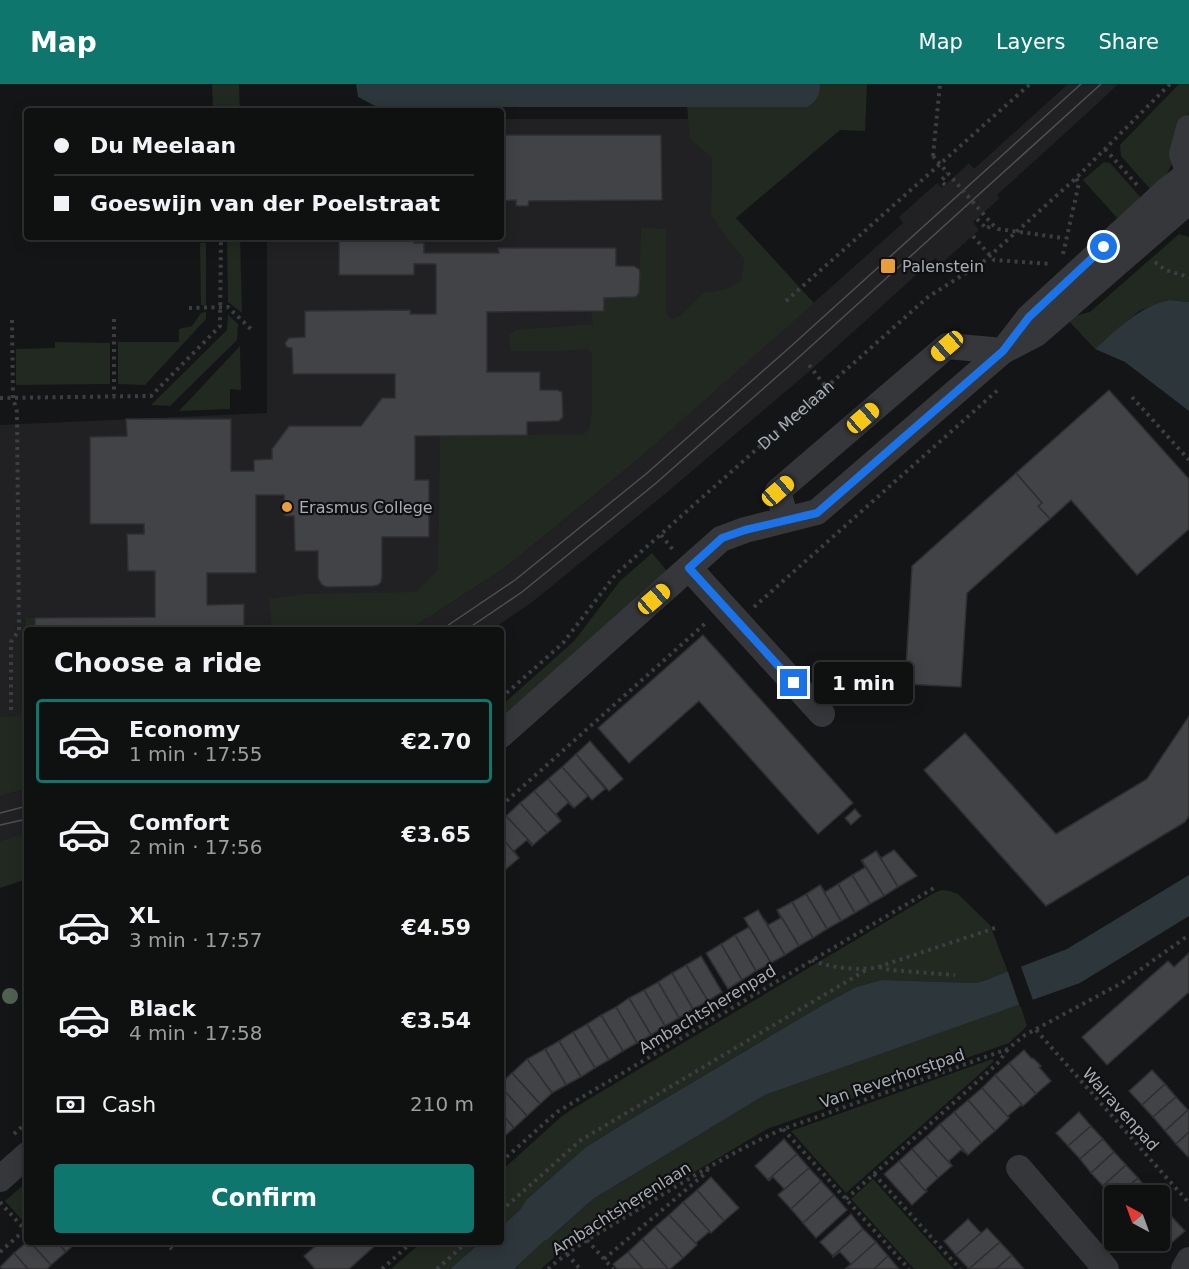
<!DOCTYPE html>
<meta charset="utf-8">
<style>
body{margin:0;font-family:"DejaVu Sans",sans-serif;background:#1d1e1e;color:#f1f3f6;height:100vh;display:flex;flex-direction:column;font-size:22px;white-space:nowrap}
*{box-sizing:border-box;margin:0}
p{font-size:20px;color:#9b9d9f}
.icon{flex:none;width:33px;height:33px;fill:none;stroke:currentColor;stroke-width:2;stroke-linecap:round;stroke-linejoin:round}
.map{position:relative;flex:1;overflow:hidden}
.sheet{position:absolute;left:24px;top:543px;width:480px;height:618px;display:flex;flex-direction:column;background:#0f1010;border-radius:6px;box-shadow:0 3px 15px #0003,0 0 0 2px #2f3030}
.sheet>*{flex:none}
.banner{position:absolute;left:24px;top:24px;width:480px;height:132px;border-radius:6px;box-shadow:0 3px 15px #0003,0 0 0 2px #2f3030;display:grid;align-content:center;height:132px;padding:0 30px;background:#0f1010}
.needle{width:39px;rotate:319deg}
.controls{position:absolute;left:1104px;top:1101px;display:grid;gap:12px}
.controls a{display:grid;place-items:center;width:66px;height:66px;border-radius:6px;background:#0f1010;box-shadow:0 3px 15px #0003,0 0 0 2px #2f3030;font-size:30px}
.end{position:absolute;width:27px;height:27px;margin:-14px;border:8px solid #1a73e8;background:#fff;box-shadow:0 0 0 3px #fff}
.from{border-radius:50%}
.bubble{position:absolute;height:42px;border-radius:6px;background:#0f1010;box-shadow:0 3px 15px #0003,0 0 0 2px #2f3030;font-size:20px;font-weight:800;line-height:42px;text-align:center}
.car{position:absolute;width:18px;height:36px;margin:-18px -9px;border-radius:8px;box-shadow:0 0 4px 2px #0007;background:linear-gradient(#f5c518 24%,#345 0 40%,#f5c518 0 76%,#345 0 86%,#f5c518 0)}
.banner b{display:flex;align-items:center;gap:21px;height:57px;font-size:22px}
.banner b+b{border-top:2px solid #2f3030}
.banner i{width:15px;height:15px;background:#f1f3f6}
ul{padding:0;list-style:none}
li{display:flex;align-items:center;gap:18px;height:84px;margin:0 12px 9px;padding:0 18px;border:3px solid transparent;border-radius:6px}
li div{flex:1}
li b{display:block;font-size:22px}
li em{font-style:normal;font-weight:800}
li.selected{border-color:#0f766e}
li>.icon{width:54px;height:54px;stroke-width:1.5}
h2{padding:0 30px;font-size:27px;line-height:72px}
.pay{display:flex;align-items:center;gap:15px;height:66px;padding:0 30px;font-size:22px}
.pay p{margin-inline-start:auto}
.primary-button{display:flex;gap:12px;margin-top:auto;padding:12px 30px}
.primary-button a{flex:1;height:69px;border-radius:6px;background:#0f766e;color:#fff;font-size:24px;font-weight:800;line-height:69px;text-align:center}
header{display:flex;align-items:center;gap:36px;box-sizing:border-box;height:84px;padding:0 30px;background:#0f766e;color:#fff}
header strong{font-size:28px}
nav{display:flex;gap:33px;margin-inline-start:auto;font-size:21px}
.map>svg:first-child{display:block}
.built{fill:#212123}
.green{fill:#212921}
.water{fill:#2d363b}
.pier{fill:#141516}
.building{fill:#414346;stroke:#2f2f32;stroke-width:1.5}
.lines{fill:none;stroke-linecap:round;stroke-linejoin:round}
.path{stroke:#3c3e42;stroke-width:4;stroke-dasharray:3 4.5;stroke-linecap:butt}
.minor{stroke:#36373b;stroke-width:26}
.tram{stroke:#4d4f54;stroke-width:1.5}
.path-bridge{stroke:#3c3e42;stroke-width:4;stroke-dasharray:3 4.5;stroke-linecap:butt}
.tree{fill:#4f6150}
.route{stroke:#1a73e8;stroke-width:8}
.poi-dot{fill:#e89e3b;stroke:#101011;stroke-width:2}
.labels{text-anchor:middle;stroke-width:4.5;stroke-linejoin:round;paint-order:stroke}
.poi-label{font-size:16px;fill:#a7adb6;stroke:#101011;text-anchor:start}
.street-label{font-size:16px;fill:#a7adb6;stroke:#101011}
</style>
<header>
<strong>Map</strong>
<nav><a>Map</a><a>Layers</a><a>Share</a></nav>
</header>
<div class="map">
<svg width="1189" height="1185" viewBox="0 0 1189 1185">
<rect width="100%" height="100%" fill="#141516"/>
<g class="built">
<path d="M1068 0H1118L1096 21 997 111 1000 114 973 138 979 146 941 180 935 174 812 285 665 410 531 519 491 546H409L506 483 636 377 903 139 899 133 937 99 942 104 969 79 974 85Z"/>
<path d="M501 35H722L725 137 779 231 457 506 362 546H27V687L0 691V341L267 329V153H501Z"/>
<path d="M27 705V751L0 757V712Z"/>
</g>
<g class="green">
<path d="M212 0H239L240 27H213Z"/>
<path d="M820 0H867L865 47 840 46 736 134 814 219 636 377 506 483 409 546H272L269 515 302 510 416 508 438 486 440 352 583 350 589 346 592 327V269L587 265 561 267H511L509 251 516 246 581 241H593L591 227H602V213H639L641 143 666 145V229L671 235 680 232 704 208C721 207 729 207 742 195L744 175 728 156 711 130 712 74 690 55 687 22 808 23C818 16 820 11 820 0Z"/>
<path d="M1179 0H1189V29L1178 46 1173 79 1162 97 1151 106 1121 72 1120 61Z"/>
<path d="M1104 78 1110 79 1142 115 1119 136 1083 96Z"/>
<path d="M1179 150 1189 153V218L1169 216 1139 227 1095 265 1066 234 1090 228Z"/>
<path d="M227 153H240L242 229 228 218Z"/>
<path d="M200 159H206V221H201Z"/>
<path d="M206 228V235L145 301 118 300V258H179V245L192 242 201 229Z"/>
<path d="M228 231 238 240 237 256 170 322 151 321 227 246Z"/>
<path d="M55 258 110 259V300L16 301V265L55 264Z"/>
<path d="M240 262 241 306 230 305V325L179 327Z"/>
<path d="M652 469 667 487 501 635V622L574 557 620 497Z"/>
<path d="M37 533V546H27V705L0 712V633L21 632 26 534Z"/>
<path d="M27 749V795L0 804V757Z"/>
<path d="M942 806 950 807 958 810 990 841 1008 888 982 897 975 899 882 896 856 903 821 922 636 1032 586 1063 527 1115 519 1127 501 1142V1087L562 1032 574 1024 936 808Z"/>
<path d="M1020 920 1027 942 1009 959 767 1045 559 1169 541 1185H514L546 1155 547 1156 593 1115 765 1011Z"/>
<path d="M992 975 994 977 846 1109 791 1047Z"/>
<path d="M873 1095 954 1185H914L851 1115Z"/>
<path d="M27 1098V1130L21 1135 5 1117Z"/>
<path d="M422 1158H481L450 1185H391Z"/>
</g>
<g class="water">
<path d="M356 0H820C820 11 818 16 808 23H377L358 13Z"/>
<path d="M1169 216 1189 218V327L1125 278 1095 265C1119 244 1137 224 1169 216Z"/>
<path d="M1189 791V832L1080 899 765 1011 593 1115 547 1156H545L514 1185H450L481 1158H501V1142L519 1127 527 1115 586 1063 636 1032 821 922 856 903 882 896 975 899 983 897 1067 865Z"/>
</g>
<path class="pier" d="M1020 880 1034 919 1020 923 1007 885Z"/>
<g class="building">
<path d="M501 51H661L662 116 529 117 528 122H516V116L501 117Z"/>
<path d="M339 153H414V159H424V169H499L498 164H616V182H634L639 185 640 188 639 209 637 212 634 213 604 214V227L487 228V288H540V306H557L562 308 563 333 559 337 527 338V351L415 352V396H429V453H382V493L381 498 378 501 373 502 327 503 322 501 318 494V467H295L294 432H285L284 411H256V489H207V521L244 520V546H35V534L155 533V487H128L127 450H144V440H90V353L127 352 126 335H231V387H254V376L272 375V365L289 342H361L382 314H395V290H293L292 264 287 263 285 259 289 254 305 253V227L410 226V230H436V180H414V191H339Z"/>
<path d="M1109 306 1189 395V445L1137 491 1071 416 1050 435 1038 422 1042 419 1016 389Z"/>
<path d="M1016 389 1042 419 1038 422 1050 435 967 509 961 603 905 600 912 482Z"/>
<path d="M703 551 853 719 818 750 699 617 629 679 598 644Z"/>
<path d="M1189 632V732L1185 738 1046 822 924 686 965 649 1056 750 1147 695Z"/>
<path d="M590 657 623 695 609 707 576 670Z"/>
<path d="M576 670 605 705 592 716 562 683Z"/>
<path d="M562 683 588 712 574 724 548 695Z"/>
<path d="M548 695 574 724 568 719 556 730 561 737 534 707Z"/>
<path d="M534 707 561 737 547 749 520 719Z"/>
<path d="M520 719 547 749 533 761 506 732Z"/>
<path d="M855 725 861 732 851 741 845 734Z"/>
<path d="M506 732 533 761 532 762 527 756 514 767 519 774 501 753V737Z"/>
<path d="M501 753 519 774 505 786 501 781Z"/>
<path d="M894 766 917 792 898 803 876 767 881 774Z"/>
<path d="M876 767 898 803 884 812 862 776Z"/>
<path d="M861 776 884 812 870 820 852 791 866 783Z"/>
<path d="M852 791 870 820 855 829 838 800Z"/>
<path d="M838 800 855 829 841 837 820 801 825 808Z"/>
<path d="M820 801 841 837 827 845 806 810Z"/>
<path d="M806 810 827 845 813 854 792 818Z"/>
<path d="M792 818 813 854 799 862 777 826Z"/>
<path d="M758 826 785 871 771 879 744 834Z"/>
<path d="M777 826 799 862 785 871 764 835 768 841 781 834Z"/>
<path d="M749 843 771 879 756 887 735 851Z"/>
<path d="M735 851 756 887 742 896 721 860Z"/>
<path d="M721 860 742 896 728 905 706 869Z"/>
<path d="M1189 869V908L1107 981 1082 953 1168 877 1174 883Z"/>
<path d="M701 872 722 908 708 917 686 881Z"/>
<path d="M686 881 708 917 693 925 672 889Z"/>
<path d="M672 889 693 925 679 934 658 898Z"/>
<path d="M658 898 679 934 665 942 644 906Z"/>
<path d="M644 906 665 942 651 951 629 914Z"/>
<path d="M629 914 651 951 637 959 616 923Z"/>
<path d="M616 923 637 959 623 967 601 931Z"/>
<path d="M601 931 623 967 609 976 587 940Z"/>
<path d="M587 940 609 976 595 984 573 948Z"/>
<path d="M573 948 595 984 581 993 559 957Z"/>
<path d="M559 957 581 993 566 1001 545 965Z"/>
<path d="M545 965 566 1001 552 1009 527 975Z"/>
<path d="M1024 966 1032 975 1033 974 1041 982 1039 983 1051 997 1036 1010 1009 979Z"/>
<path d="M527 975 552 1009 540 1020 512 989Z"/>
<path d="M1009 979 1036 1010 1023 1022 995 991Z"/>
<path d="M1152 986 1165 1000 1142 1021 1129 1007Z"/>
<path d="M512 989 540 1020 527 1032 501 1003V999Z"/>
<path d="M995 991 1023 1022 1021 1021 1008 1032 1009 1034 982 1004Z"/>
<path d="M1165 1000 1176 1013 1153 1033 1142 1021Z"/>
<path d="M501 1003 527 1032 514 1044 501 1029Z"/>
<path d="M982 1004 1009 1034 995 1047 968 1016Z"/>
<path d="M1176 1013 1188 1026 1165 1047 1153 1033Z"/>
<path d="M968 1016 995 1047 981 1059 954 1028Z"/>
<path d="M1188 1026 1189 1027V1048L1176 1060 1165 1047Z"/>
<path d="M954 1028 981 1059 968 1071 940 1040Z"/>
<path d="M1079 1028 1091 1042 1068 1062 1056 1049Z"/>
<path d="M501 1029 514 1044 501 1055Z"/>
<path d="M940 1040 968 1071 961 1066 949 1077 952 1082 926 1053Z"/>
<path d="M1091 1042 1103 1055 1080 1075 1068 1062Z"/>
<path d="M1189 1048V1072L1188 1073 1176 1060Z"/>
<path d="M926 1053 952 1082 938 1094 912 1065Z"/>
<path d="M784 1055 797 1070 768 1096 755 1082Z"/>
<path d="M1103 1055 1114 1068 1091 1089 1080 1075Z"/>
<path d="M912 1065 938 1094 925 1106 927 1107 926 1108 899 1077Z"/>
<path d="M1114 1068 1126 1081 1103 1102 1091 1089Z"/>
<path d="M797 1070 809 1084 778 1111 784 1105 773 1093 769 1097 768 1096Z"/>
<path d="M899 1077 926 1108 912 1121 884 1090Z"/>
<path d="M1126 1081 1138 1094 1118 1112H1114V1114L1103 1102Z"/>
<path d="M809 1084 821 1097 791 1125 778 1111Z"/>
<path d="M711 1093 739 1124 724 1137 697 1106Z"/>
<path d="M1138 1094 1149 1107 1145 1112H1118Z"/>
<path d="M821 1097 834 1111 803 1139 791 1125Z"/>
<path d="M697 1106 724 1137 711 1149 683 1118Z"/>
<path d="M834 1111 847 1126 816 1154 803 1139Z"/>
<path d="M683 1118 711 1149 709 1148 696 1159 697 1161 669 1131Z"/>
<path d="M1161 1121 1172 1133 1160 1145V1122Z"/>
<path d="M851 1130 863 1145 833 1172 820 1158Z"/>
<path d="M669 1131 697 1161 683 1174 655 1143Z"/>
<path d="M1172 1133 1185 1147 1162 1167 1152 1156H1160V1145Z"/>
<path d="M968 1135 981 1149 956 1171 944 1157Z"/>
<path d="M655 1143 683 1174 670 1185H668L642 1155Z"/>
<path d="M987 1144 1000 1158 969 1185 956 1171Z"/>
<path d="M863 1145 876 1158 846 1185H845L851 1180 840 1168 833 1173V1172Z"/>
<path d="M642 1155 668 1185H643L628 1168Z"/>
<path d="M27 1158H30L51 1181 47 1185H28L14 1169Z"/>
<path d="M30 1158H57L66 1168 51 1181Z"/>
<path d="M57 1158H77L66 1168Z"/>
<path d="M320 1158H379L349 1185H315L304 1172Z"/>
<path d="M876 1158 888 1172 874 1185H846Z"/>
<path d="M1000 1158 1012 1171 996 1185H969Z"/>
<path d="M628 1168 643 1185H617L613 1180Z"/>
<path d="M14 1169 28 1185H2L0 1183Z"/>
<path d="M1012 1171 1024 1185H996Z"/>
<path d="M888 1172 899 1185H874Z"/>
</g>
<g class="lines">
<g class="path">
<path d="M1105 65 1138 102"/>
<path d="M933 72 940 0"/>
<path d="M945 101 941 97 948 89"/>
<path d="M977 135 987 145 992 140"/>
<path d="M973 152 994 176 1051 180"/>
<path d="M188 155H221"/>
<path d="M1063 170 1079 99 1076 94"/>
<path d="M1155 178 1165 186 1189 193"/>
<path d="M786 217 1030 0"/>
<path d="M189 224 228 223 253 247"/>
<path d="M114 235V311"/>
<path d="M809 281 826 303"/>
<path d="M1132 313 1189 376"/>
<path d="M0 314 151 312 220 242 221 153"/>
<path d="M661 451 674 467"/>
<path d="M754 523 999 305"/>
<path id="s1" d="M501 614 563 559 616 490 928 213 983 178 1076 94 1170 0"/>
<path d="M11 626V558L19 546 17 328 13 314 12 236"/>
<path d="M501 722 708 537"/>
<path d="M812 876C829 884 860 887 878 883L998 843"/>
<path d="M879 883 890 886 955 891"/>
<path d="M1036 946 1189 1119"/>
<path d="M783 1045 909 1185"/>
<path d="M14 1050 27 1038"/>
<path d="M501 1078 557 1028 934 804"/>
<path d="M874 1090 960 1185"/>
<path d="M846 1115 997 980 1008 965"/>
<path d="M0 1118 25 1146"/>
<path d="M501 1127 581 1056 866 886"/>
<path d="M587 1156 613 1185"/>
<path d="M165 1158 172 1165"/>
<path d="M0 1168 27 1144"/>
<path d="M567 1170 580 1185"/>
<path d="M604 1175 707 1088 708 1084"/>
<path d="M382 1185 412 1158"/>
<path d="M437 1185 467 1158"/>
<path d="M548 1185C575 1161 608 1144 639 1125 687 1096 733 1067 783 1045L1008 965 1025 951 1120 900 1189 851"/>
</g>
<g class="minor">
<path d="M1189 44 1182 70 1189 89"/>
<path d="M786 435 778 407 947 262 1003 267 1036 250 1189 117"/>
<path d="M689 484 822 630"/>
<path d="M501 651 721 455 745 446 817 428 1003 267 1029 233 1166 107 1189 89"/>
<path d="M1019 1084 1106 1185"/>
<path d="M0 1095 27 1071"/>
<path d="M1184 1185 1189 1176"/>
</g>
<g class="tram">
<path d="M441 546 515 496 646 390 789 264 1081 0"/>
<path d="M466 546 522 508 655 400 798 274 1101 0"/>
<path d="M0 729 27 722"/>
<path d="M0 741 27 735"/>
</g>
<path class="path-bridge" d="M933 72 992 140 998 145 1063 154"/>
</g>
<circle class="tree" cx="10" cy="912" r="8"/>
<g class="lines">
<path class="route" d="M794 599 689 484 722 454 745 446 817 429 1003 267 1029 233 1104 163"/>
</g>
<g class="poi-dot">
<rect x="880" y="174" width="16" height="16" rx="3"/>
<circle cx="287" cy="423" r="6"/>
</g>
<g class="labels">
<g class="poi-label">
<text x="902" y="188">Palenstein</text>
<text x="299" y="429">Erasmus College</text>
</g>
<g class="street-label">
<text dy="6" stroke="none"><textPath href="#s1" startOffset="410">Du Meelaan</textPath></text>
<text transform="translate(707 925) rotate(-31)" y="6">Ambachtsherenpad</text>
<text transform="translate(892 994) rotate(-19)" y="6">Van Reverhorstpad</text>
<text transform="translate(1121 1025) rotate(48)" y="6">Walravenpad</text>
<text transform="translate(621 1124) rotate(-32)" y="6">Ambachtsherenlaan</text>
</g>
</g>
</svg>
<div class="controls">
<a><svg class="needle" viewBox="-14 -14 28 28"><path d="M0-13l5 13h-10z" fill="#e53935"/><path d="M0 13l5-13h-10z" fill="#9b9d9f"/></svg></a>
</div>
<i class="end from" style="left:1104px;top:163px"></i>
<i class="end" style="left:794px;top:599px"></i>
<div class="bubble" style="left:814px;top:578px;width:99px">1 min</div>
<i class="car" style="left:947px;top:262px;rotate:229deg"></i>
<i class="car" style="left:863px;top:334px;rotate:49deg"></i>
<i class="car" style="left:778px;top:407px;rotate:49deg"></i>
<i class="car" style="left:654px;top:515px;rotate:49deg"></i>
<div class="banner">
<b><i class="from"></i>Du Meelaan</b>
<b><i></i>Goeswijn van der Poelstraat</b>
</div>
<section class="sheet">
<h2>Choose a ride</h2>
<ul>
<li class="selected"><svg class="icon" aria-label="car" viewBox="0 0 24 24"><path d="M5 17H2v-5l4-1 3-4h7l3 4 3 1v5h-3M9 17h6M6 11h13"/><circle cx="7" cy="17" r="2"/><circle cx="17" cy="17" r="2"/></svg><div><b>Economy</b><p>1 min · 17:55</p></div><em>€2.70</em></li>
<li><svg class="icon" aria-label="car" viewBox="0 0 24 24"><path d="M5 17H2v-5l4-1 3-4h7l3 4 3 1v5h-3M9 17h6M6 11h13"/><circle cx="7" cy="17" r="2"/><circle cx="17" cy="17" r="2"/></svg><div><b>Comfort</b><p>2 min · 17:56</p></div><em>€3.65</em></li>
<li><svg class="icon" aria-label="car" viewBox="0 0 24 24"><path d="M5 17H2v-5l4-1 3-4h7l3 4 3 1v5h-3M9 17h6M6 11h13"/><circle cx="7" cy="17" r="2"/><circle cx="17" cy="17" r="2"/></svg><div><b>XL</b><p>3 min · 17:57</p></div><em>€4.59</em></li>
<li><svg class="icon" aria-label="car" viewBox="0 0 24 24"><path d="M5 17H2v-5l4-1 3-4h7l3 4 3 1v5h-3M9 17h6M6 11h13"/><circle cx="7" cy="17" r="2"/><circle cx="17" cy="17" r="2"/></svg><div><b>Black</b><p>4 min · 17:58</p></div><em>€3.54</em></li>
</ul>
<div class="pay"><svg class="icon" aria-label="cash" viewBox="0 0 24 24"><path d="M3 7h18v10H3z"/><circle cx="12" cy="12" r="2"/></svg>Cash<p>210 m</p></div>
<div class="primary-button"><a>Confirm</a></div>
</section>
</div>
